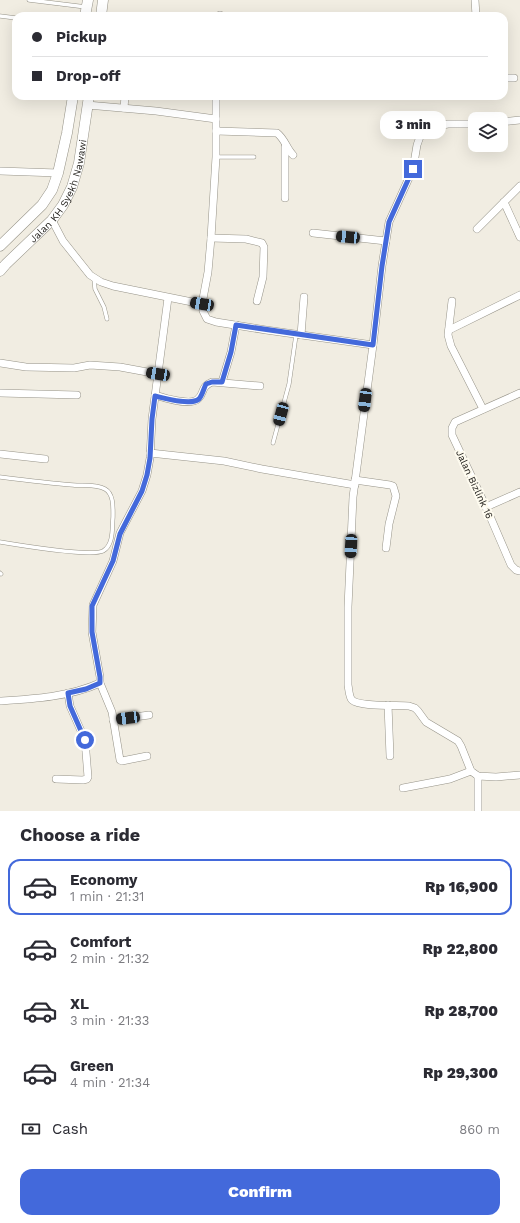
<!DOCTYPE html>
<meta charset="utf-8">
<style>
body{margin:0;font-family:"Work Sans",sans-serif;background:#f2f2f3;color:#2b2b33;height:100vh;display:flex;flex-direction:column;font-size:15px;white-space:nowrap}
*{box-sizing:border-box;margin:0}
p{font-size:13px;color:#7c7c81}
.icon{flex:none;width:22px;height:22px;fill:none;stroke:currentColor;stroke-width:2;stroke-linecap:round;stroke-linejoin:round}
.map{position:relative;height:811px;overflow:hidden}
.drawer{display:flex;flex-direction:column;background:#fff;flex:1}
.drawer>*{flex:none}
.guide{position:absolute;left:12px;top:12px;width:496px;height:88px;border-radius:12px;box-shadow:0 4px 16px #0002;display:grid;align-content:center;height:88px;padding:0 20px;background:#fff}
.buttons{position:absolute;left:468px;top:112px;display:grid;gap:8px}
.buttons a{display:grid;place-items:center;width:40px;height:40px;border-radius:8px;background:#fff;box-shadow:0 4px 16px #0002;font-size:20px}
.end{position:absolute;width:18px;height:18px;margin:-9px;border:5px solid #4369db;background:#fff;box-shadow:0 0 0 2px #fff}
.from{border-radius:50%}
.bubble{position:absolute;height:28px;border-radius:12px;background:#fff;box-shadow:0 4px 16px #0002;font-size:13px;font-weight:800;line-height:28px;text-align:center}
.car{position:absolute;width:12px;height:24px;margin:-12px -6px;border-radius:5px;box-shadow:0 0 3px 1px #0007;background:linear-gradient(#222 24%,#8ab4d8 0 40%,#222 0 76%,#8ab4d8 0 86%,#222 0)}
.guide b{display:flex;align-items:center;gap:14px;height:38px;font-size:15px}
.guide b+b{border-top:1px solid #e1e1e2}
.guide i{width:10px;height:10px;background:#2b2b33}
ul{padding:0;list-style:none}
li{display:flex;align-items:center;gap:12px;height:56px;margin:0 8px 6px;padding:0 12px;border:2px solid transparent;border-radius:12px}
li div{flex:1}
li b{display:block;font-size:15px}
li em{font-style:normal;font-weight:800}
li.current{border-color:#4369db}
li>.icon{width:36px;height:36px;stroke-width:1.5}
h2{padding:0 20px;font-size:18px;line-height:48px}
.pay{display:flex;align-items:center;gap:10px;height:44px;padding:0 20px;font-size:15px}
.pay p{margin-inline-start:auto}
.button{display:flex;gap:8px;margin-top:auto;padding:8px 20px}
.button a{flex:1;height:46px;border-radius:12px;background:#4369db;color:#fff;font-size:16px;font-weight:800;line-height:46px;text-align:center}
.map>svg:first-child{display:block}
.lines{fill:none;stroke-linecap:round;stroke-linejoin:round}
.lane-casing{stroke:#969388;stroke-width:4.5}
.street-casing{stroke:#969388;stroke-width:8}
.secondary-casing{stroke:#969388;stroke-width:11}
.lane{stroke:#fff;stroke-width:3.5}
.street{stroke:#fff;stroke-width:7}
.secondary{stroke:#fff;stroke-width:10}
.route{stroke:#4369db;stroke-width:5}
.labels{text-anchor:middle;stroke-width:4;stroke-linejoin:round;paint-order:stroke}
.street-label{font-size:10px;fill:#262420;stroke:#fefbef}
</style>
<div class="map">
<svg width="520" height="811" viewBox="0 0 520 811">
<rect width="100%" height="100%" fill="#f1ede2"/>
<g class="lines">
<defs>
<g id="lane">
<path d="M29 0 86 7"/>
<path d="M0 16 16 18"/>
<path d="M216 157H254"/>
<path d="M94 278 95 289 104 307 107 319"/>
<path d="M273 443 289 384 296 335"/>
<path d="M0 477C24 480 48 483 73 485 83 486 96 484 105 489 114 494 113 508 113 517 112 527 114 545 103 551 90 557 18 545 0 542"/>
<path d="M0 573 1 574"/>
</g>
<g id="street">
<path d="M475 0 476 16"/>
<path d="M220 16V15"/>
<path d="M504 78H514"/>
<path d="M87 105 156 111 216 119V157L211 238 208 272 202 304 203 311 207 319 216 322 266 330 373 345 353 497 348 607V685C349 690 349 697 352 700 359 707 399 705 409 706L415 708 418 711 426 722 458 741 461 746 471 771 478 776 496 777 520 775"/>
<path d="M124 108 125 96"/>
<path d="M216 119V96"/>
<path d="M501 122 520 120"/>
<path d="M216 131 277 133C285 139 286 148 293 155"/>
<path d="M285 147V198"/>
<path d="M0 171 58 173"/>
<path d="M504 202 520 237"/>
<path d="M52 220 63 241 90 275 101 282 113 286 202 304"/>
<path d="M477 229 520 186"/>
<path d="M313 233 386 241"/>
<path d="M211 238 246 239 262 243 264 247 263 277 257 301"/>
<path d="M452 301 448 335 451 346 483 409"/>
<path d="M449 330 520 295"/>
<path d="M301 335 304 297"/>
<path d="M373 345 382 266 389 222 413 169 417 145 421 134 427 128 448 124H475"/>
<path d="M0 363 26 367 74 368 90 365 120 367 158 374"/>
<path d="M222 382 231 352 236 325"/>
<path d="M0 393 77 395"/>
<path d="M520 393 455 422 452 428V435L486 507 511 565 516 570 520 571"/>
<path d="M155 395C164 398 191 406 198 399 205 393 200 387 212 382L260 386"/>
<path d="M150 453 224 461 262 469 355 485"/>
<path d="M0 454 45 459"/>
<path d="M355 480 390 485 393 486 396 496 389 524 386 548"/>
<path d="M486 507 520 492"/>
<path d="M100 683V677L92 632 93 605 113 561 120 533 142 491 147 475 150 458 152 419 168 298"/>
<path d="M0 701C33 699 69 697 100 683L112 712 120 760 122 761 147 756"/>
<path d="M388 705 390 756"/>
<path d="M113 720 149 715"/>
<path d="M56 779 83 780 87 779 88 777 85 740 70 706 68 693"/>
<path d="M403 788 450 779 471 771"/>
<path d="M478 811V776"/>
</g>
<g id="secondary">
<path d="M85 16 88 0"/>
<path d="M101 16 103 0"/>
<path d="M0 246 42 205 52 190 58 173 67 133 73 96"/>
<path id="s1" d="M0 271 6 264 52 220 63 205 72 187 79 163 89 96"/>
</g>
</defs>
<use href="#lane" class="lane-casing"/>
<use href="#street" class="street-casing"/>
<use href="#secondary" class="secondary-casing"/>
<use href="#lane" class="lane"/>
<use href="#street" class="street"/>
<use href="#secondary" class="secondary"/>
</g>
<g class="lines">
<path class="route" d="M85 740 70 706 68 693 86 689 100 683V677L92 632V606L113 561 120 534 142 491 147 475 150 458 152 419 155 396C164 398 191 406 199 399 202 396 204 388 206 384L212 382H222L231 352 236 325 373 345 382 266 389 222 413 169"/>
</g>
<g class="labels">
<g class="street-label">
<text dy="4" stroke="none"><textPath href="#s1" startOffset="102">Jalan KH Syekh Nawawi</textPath></text>
<text transform="translate(475 484) rotate(65)" y="4">Jalan Bizlink 16</text>
</g>
</g>
</svg>
<div class="buttons">
<a><svg class="icon" aria-label="layers" viewBox="0 0 24 24"><path d="M12 4l9 5-9 5-9-5zM3 14l9 5 9-5"/></svg></a>
</div>
<i class="end from" style="left:85px;top:740px"></i>
<i class="end" style="left:413px;top:169px"></i>
<div class="bubble" style="left:380px;top:111px;width:66px">3 min</div>
<i class="car" style="left:348px;top:237px;rotate:275deg"></i>
<i class="car" style="left:202px;top:304px;rotate:280deg"></i>
<i class="car" style="left:158px;top:374px;rotate:279deg"></i>
<i class="car" style="left:365px;top:400px;rotate:187deg"></i>
<i class="car" style="left:281px;top:414px;rotate:195deg"></i>
<i class="car" style="left:351px;top:546px;rotate:183deg"></i>
<i class="car" style="left:128px;top:718px;rotate:263deg"></i>
<div class="guide">
<b><i class="from"></i>Pickup</b>
<b><i></i>Drop-off</b>
</div>
</div>
<section class="drawer">
<h2>Choose a ride</h2>
<ul>
<li class="current"><svg class="icon" aria-label="car" viewBox="0 0 24 24"><path d="M5 17H2v-5l4-1 3-4h7l3 4 3 1v5h-3M9 17h6M6 11h13"/><circle cx="7" cy="17" r="2"/><circle cx="17" cy="17" r="2"/></svg><div><b>Economy</b><p>1 min · 21:31</p></div><em>Rp 16,900</em></li>
<li><svg class="icon" aria-label="car" viewBox="0 0 24 24"><path d="M5 17H2v-5l4-1 3-4h7l3 4 3 1v5h-3M9 17h6M6 11h13"/><circle cx="7" cy="17" r="2"/><circle cx="17" cy="17" r="2"/></svg><div><b>Comfort</b><p>2 min · 21:32</p></div><em>Rp 22,800</em></li>
<li><svg class="icon" aria-label="car" viewBox="0 0 24 24"><path d="M5 17H2v-5l4-1 3-4h7l3 4 3 1v5h-3M9 17h6M6 11h13"/><circle cx="7" cy="17" r="2"/><circle cx="17" cy="17" r="2"/></svg><div><b>XL</b><p>3 min · 21:33</p></div><em>Rp 28,700</em></li>
<li><svg class="icon" aria-label="car" viewBox="0 0 24 24"><path d="M5 17H2v-5l4-1 3-4h7l3 4 3 1v5h-3M9 17h6M6 11h13"/><circle cx="7" cy="17" r="2"/><circle cx="17" cy="17" r="2"/></svg><div><b>Green</b><p>4 min · 21:34</p></div><em>Rp 29,300</em></li>
</ul>
<div class="pay"><svg class="icon" aria-label="cash" viewBox="0 0 24 24"><path d="M3 7h18v10H3z"/><circle cx="12" cy="12" r="2"/></svg>Cash<p>860 m</p></div>
<div class="button"><a>Confirm</a></div>
</section>
